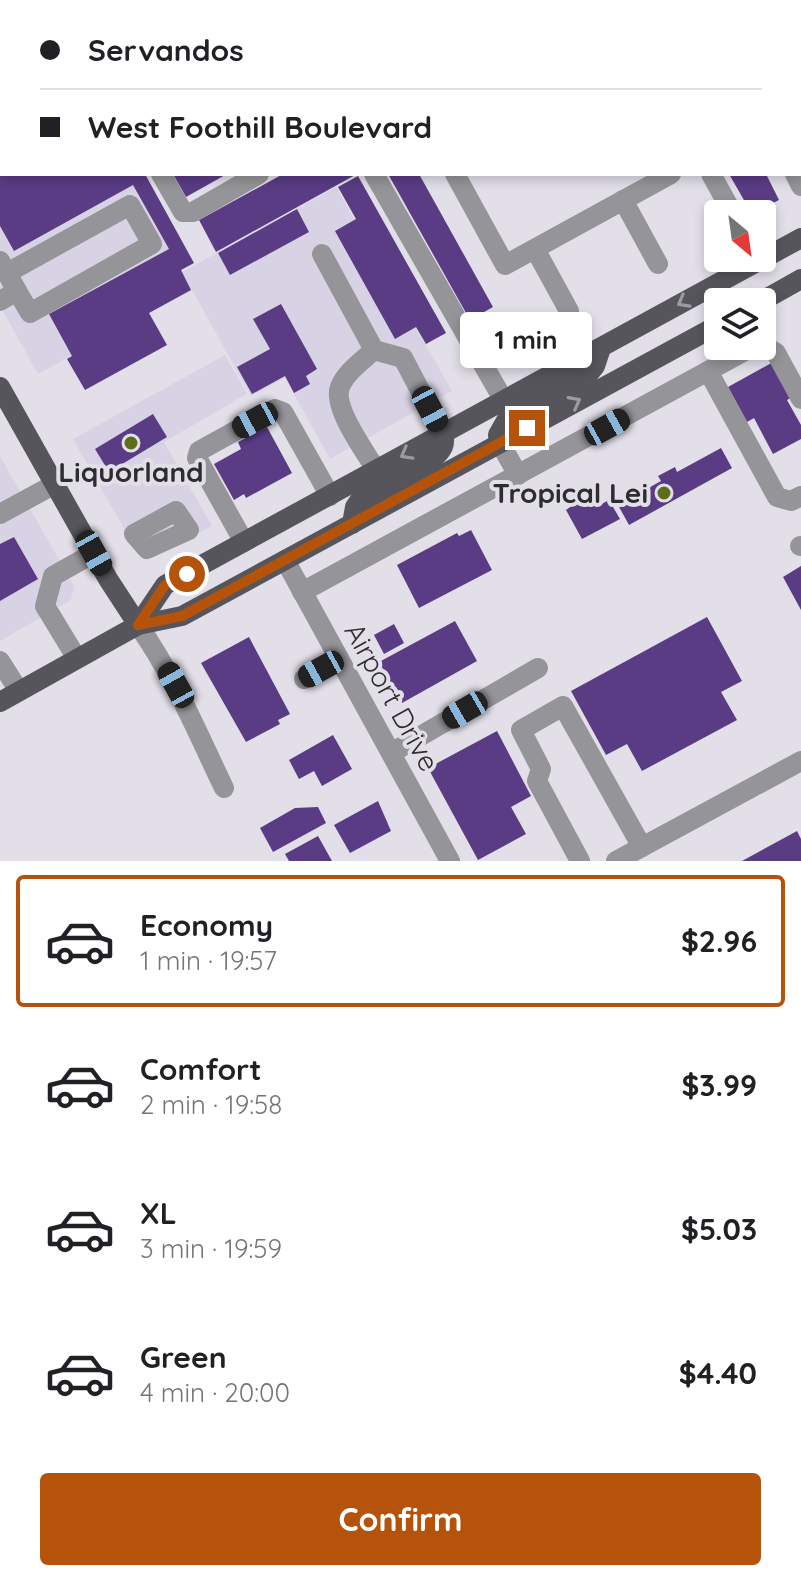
<!DOCTYPE html>
<meta charset="utf-8">
<style>
body{margin:0;font-family:Quicksand,sans-serif;background:#f6f6f6;color:#202124;height:100vh;display:flex;flex-direction:column;font-size:30px;white-space:nowrap}
*{box-sizing:border-box;margin:0}
p{font-size:26px;color:#757577}
.icon{flex:none;width:44px;height:44px;fill:none;stroke:currentColor;stroke-width:2;stroke-linecap:round;stroke-linejoin:round}
.map{position:relative;height:861px;overflow:hidden}
.details{display:flex;flex-direction:column;background:#fff;flex:1}
.details>*{flex:none}
.banner{position:absolute;left:0px;top:0px;width:802px;height:176px;box-shadow:0 4px 12px #0003;display:grid;align-content:center;height:176px;padding:0 40px;background:#fff}
.needle{width:52px;rotate:151deg}
.buttons{position:absolute;left:704px;top:200px;display:grid;gap:16px}
.buttons a{display:grid;place-items:center;width:72px;height:72px;border-radius:8px;background:#fff;box-shadow:0 4px 12px #0003;font-size:40px}
.end{position:absolute;width:36px;height:36px;margin:-18px;border:10px solid #b45309;background:#fff;box-shadow:0 0 0 4px #fff}
.from{border-radius:50%}
.bubble{position:absolute;height:56px;border-radius:8px;background:#fff;box-shadow:0 4px 12px #0003;font-size:26px;font-weight:700;line-height:56px;text-align:center}
.car{position:absolute;width:24px;height:48px;margin:-24px -12px;border-radius:10px;box-shadow:0 0 6px 2px #0007;background:linear-gradient(#222 24%,#8ab4d8 0 40%,#222 0 76%,#8ab4d8 0 86%,#222 0)}
.banner b{display:flex;align-items:center;gap:28px;height:76px;font-size:30px}
.banner b+b{border-top:2px solid #e0e0e0}
.banner i{width:20px;height:20px;background:#202124}
ul{padding:14px 0 0;list-style:none}
li{display:flex;align-items:center;gap:24px;height:132px;margin:0 16px 12px;padding:0 24px;border:4px solid transparent;border-radius:8px}
li div{flex:1}
li b{display:block;font-size:30px}
li em{font-style:normal;font-weight:700}
li.active{border-color:#b45309}
li>.icon{width:72px;height:72px;stroke-width:1.5}
.action{display:flex;gap:16px;margin-top:auto;padding:16px 40px}
.action a{flex:1;height:92px;border-radius:8px;background:#b45309;color:#fff;font-size:32px;font-weight:700;line-height:92px;text-align:center}
.map>svg:first-child{display:block}
.built{fill:#d8d3e4}
.building{fill:#5a3c85}
.lines{fill:none;stroke-linecap:round;stroke-linejoin:round}
.minor{stroke:#959498;stroke-width:20}
.major{stroke:#57555c;stroke-width:20}
.oneway{stroke:#9c9aa2}
.route{stroke:#b45309;stroke-width:10}
.poi-dot{fill:#5d6e1b;stroke:#e2dfe9;stroke-width:3}
.labels{text-anchor:middle;stroke-width:8;stroke-linejoin:round;paint-order:stroke}
.poi-label{font-size:28px;font-weight:bold;fill:#2d2c30;stroke:#e2dfe9}
.street-label{font-size:28px;fill:#2d2c30;stroke:#e2dfe9}
</style>
<div class="map">
<svg width="801" height="861" viewBox="0 0 801 861">
<rect width="100%" height="100%" fill="#e2dfe9"/>
<g class="built">
<path d="M0 0 31 2H2V174H127L182 272 336 187 452 391 330 459 285 378 251 396 192 290 38 374 0 306Z"/>
<path d="M225 355 247 394 164 442 212 526 153 557 135 548 73 439Z"/>
<path d="M0 456 74 586 71 600 0 641Z"/>
</g>
<g class="building">
<path d="M0 174H145L194 263 181 270 191 290 149 313 167 345 85 390 67 359 72 356 49 314 169 249 133 185 14 251 0 226Z"/>
<path d="M173 174H227L186 197Z"/>
<path d="M283 174H357L216 252 199 220Z"/>
<path d="M388 174H419L493 307 470 320Z"/>
<path d="M729 174H766L779 200 752 214Z"/>
<path d="M358 176 446 333 426 344 416 327 395 339 335 231 356 219 338 187Z"/>
<path d="M297 209 309 232 230 275 218 253Z"/>
<path d="M281 304 317 369 306 376 310 384 294 393 285 376 252 394 237 367 270 349 253 319Z"/>
<path d="M775 361 794 396 787 400 801 425V439L773 454 754 418 747 422 728 387Z"/>
<path d="M153 414 167 437 109 472 95 449Z"/>
<path d="M267 427 292 473 246 498 244 494 234 500 214 464 241 449 238 442Z"/>
<path d="M721 448 732 468 629 525 618 505 661 481 658 476 675 467 677 472Z"/>
<path d="M590 493 598 506 609 500 620 519 582 539 566 510Z"/>
<path d="M471 530 492 570 419 608 397 565 457 533 459 536Z"/>
<path d="M14 537 38 579 0 601V544Z"/>
<path d="M801 566V610L783 577Z"/>
<path d="M707 617 742 681 721 692 737 720 642 771 627 744 606 755 571 691Z"/>
<path d="M455 621 477 661 402 703 379 662Z"/>
<path d="M394 624 404 643 384 654 374 635Z"/>
<path d="M249 637 290 714 278 720 280 724 246 742 201 663Z"/>
<path d="M497 731 531 796 511 807 526 834 478 860 428 768Z"/>
<path d="M333 735 352 769 322 786 314 771 299 779 289 760Z"/>
<path d="M378 801 391 831 350 853 334 825Z"/>
<path d="M318 807 326 823 273 852 260 828 295 808Z"/>
<path d="M797 831 801 839V861H742Z"/>
<path d="M318 836 332 861H289L285 854Z"/>
</g>
<g class="lines">
<g class="minor">
<path d="M107 0 108 2"/>
<path d="M708 0 709 2"/>
<path d="M132 2 136 0"/>
<path d="M554 2 558 0"/>
<path d="M0 68 2 67"/>
<path d="M0 124 2 123"/>
<path d="M800 148H801"/>
<path d="M161 174 183 212H193L259 174"/>
<path d="M374 174 504 401"/>
<path d="M455 174 505 265 671 174"/>
<path d="M711 174 733 214"/>
<path d="M795 174 801 186"/>
<path d="M623 200 658 264"/>
<path d="M535 249 569 311"/>
<path d="M322 254 374 350 403 358 443 434"/>
<path d="M0 261 17 291 0 301"/>
<path d="M7 273 130 205 152 244 30 313 17 291"/>
<path d="M709 330 718 344"/>
<path d="M762 344 776 353 801 399"/>
<path d="M374 350C362 361 346 372 340 387 332 407 365 451 376 470"/>
<path d="M708 371 777 497 791 501 801 496"/>
<path d="M500 443 518 475"/>
<path d="M176 511 189 530 147 549 134 534Z"/>
<path d="M0 514 55 484"/>
<path d="M244 542 197 458 199 451 275 409 283 412 330 496"/>
<path d="M800 546H801"/>
<path d="M285 560 450 861"/>
<path d="M302 592 754 346"/>
<path d="M138 625C174 676 197 732 224 788"/>
<path d="M76 657 45 606 53 576 94 553"/>
<path d="M0 661 19 691"/>
<path d="M304 679 339 659"/>
<path d="M391 753 538 668"/>
<path d="M580 861 537 781 541 769 521 730 563 706 642 847"/>
<path d="M616 861 801 761"/>
</g>
<g class="major">
<path d="M760 302 801 279"/>
<path d="M0 387 108 579 138 625"/>
<path d="M500 443 498 435 507 419 519 411 587 376 595 366 601 348"/>
<path d="M352 524 355 507 359 501 435 457C443 449 446 444 443 434"/>
<path d="M138 625 165 585 801 238"/>
<path d="M0 702 138 625 182 616 718 325"/>
</g>
</g>
<defs><path id="oneway-chevron" d="M-2-3.5L2.5 0L-2 3.5" fill="none" stroke-width="1.6" stroke-linecap="round" stroke-linejoin="round" transform="scale(2)"/></defs>
<g class="oneway">
<use href="#oneway-chevron" transform="translate(683 302) rotate(151)"/>
<use href="#oneway-chevron" transform="translate(575 402) rotate(-28)"/>
<use href="#oneway-chevron" transform="translate(406 454) rotate(151)"/>
</g>
<g class="lines">
<path class="route" d="M187 574 165 585 138 625 182 616 527 428"/>
</g>
<g class="poi-dot">
<circle cx="131" cy="443" r="8"/>
<circle cx="664" cy="493" r="8"/>
</g>
<g class="labels">
<g class="poi-label">
<text x="131" y="482">Liquorland</text>
<text x="648" y="503" text-anchor="end">Tropical Lei</text>
</g>
<g class="street-label">
<text transform="translate(392 697) rotate(61)" y="10">Airport Drive</text>
</g>
</g>
</svg>
<div class="buttons">
<a><svg class="needle" viewBox="-14 -14 28 28"><path d="M0-13l5 13h-10z" fill="#e53935"/><path d="M0 13l5-13h-10z" fill="#757577"/></svg></a>
<a><svg class="icon" aria-label="layers" viewBox="0 0 24 24"><path d="M12 4l9 5-9 5-9-5zM3 14l9 5 9-5"/></svg></a>
</div>
<i class="end from" style="left:187px;top:574px"></i>
<i class="end" style="left:527px;top:428px"></i>
<div class="bubble" style="left:460px;top:312px;width:132px">1 min</div>
<i class="car" style="left:430px;top:409px;rotate:152deg"></i>
<i class="car" style="left:255px;top:420px;rotate:242deg"></i>
<i class="car" style="left:607px;top:427px;rotate:61deg"></i>
<i class="car" style="left:94px;top:553px;rotate:151deg"></i>
<i class="car" style="left:321px;top:669px;rotate:241deg"></i>
<i class="car" style="left:176px;top:685px;rotate:331deg"></i>
<i class="car" style="left:465px;top:710px;rotate:240deg"></i>
<div class="banner">
<b><i class="from"></i>Servandos</b>
<b><i></i>West Foothill Boulevard</b>
</div>
</div>
<section class="details">
<ul>
<li class="active"><svg class="icon" aria-label="car" viewBox="0 0 24 24"><path d="M5 17H2v-5l4-1 3-4h7l3 4 3 1v5h-3M9 17h6M6 11h13"/><circle cx="7" cy="17" r="2"/><circle cx="17" cy="17" r="2"/></svg><div><b>Economy</b><p>1 min · 19:57</p></div><em>$2.96</em></li>
<li><svg class="icon" aria-label="car" viewBox="0 0 24 24"><path d="M5 17H2v-5l4-1 3-4h7l3 4 3 1v5h-3M9 17h6M6 11h13"/><circle cx="7" cy="17" r="2"/><circle cx="17" cy="17" r="2"/></svg><div><b>Comfort</b><p>2 min · 19:58</p></div><em>$3.99</em></li>
<li><svg class="icon" aria-label="car" viewBox="0 0 24 24"><path d="M5 17H2v-5l4-1 3-4h7l3 4 3 1v5h-3M9 17h6M6 11h13"/><circle cx="7" cy="17" r="2"/><circle cx="17" cy="17" r="2"/></svg><div><b>XL</b><p>3 min · 19:59</p></div><em>$5.03</em></li>
<li><svg class="icon" aria-label="car" viewBox="0 0 24 24"><path d="M5 17H2v-5l4-1 3-4h7l3 4 3 1v5h-3M9 17h6M6 11h13"/><circle cx="7" cy="17" r="2"/><circle cx="17" cy="17" r="2"/></svg><div><b>Green</b><p>4 min · 20:00</p></div><em>$4.40</em></li>
</ul>
<div class="action"><a>Confirm</a></div>
</section>
